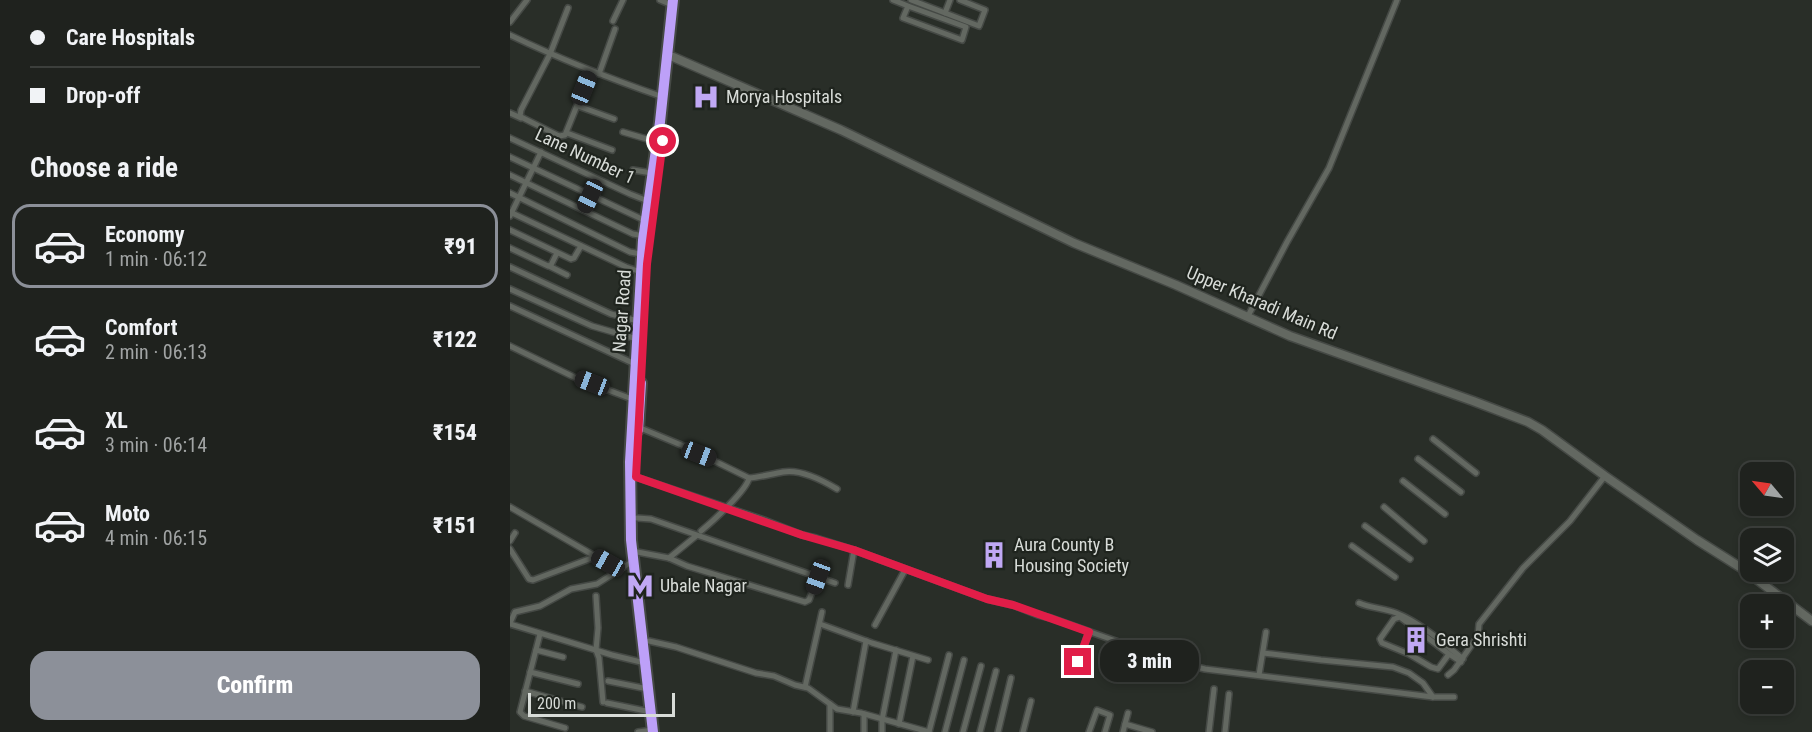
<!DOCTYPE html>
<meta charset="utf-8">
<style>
body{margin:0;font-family:"Roboto Condensed",sans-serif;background:#272a27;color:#f1f3f6;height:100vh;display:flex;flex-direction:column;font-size:22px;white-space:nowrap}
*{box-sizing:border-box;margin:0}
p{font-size:20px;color:#a1a4a4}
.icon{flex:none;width:33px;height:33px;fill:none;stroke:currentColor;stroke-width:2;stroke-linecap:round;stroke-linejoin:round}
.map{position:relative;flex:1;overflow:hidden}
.side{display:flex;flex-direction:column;background:#1f221e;width:510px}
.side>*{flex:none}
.banner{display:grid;align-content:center;height:132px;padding:0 30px;background:#1f221e}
.needle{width:39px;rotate:299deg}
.fabs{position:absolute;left:1230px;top:462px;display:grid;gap:12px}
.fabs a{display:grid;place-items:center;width:54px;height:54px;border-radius:12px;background:#1f221e;box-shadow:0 3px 9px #0003,0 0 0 2px #3c3f3c;font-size:30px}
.scale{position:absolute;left:18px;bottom:15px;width:147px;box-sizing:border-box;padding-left:6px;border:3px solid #d8dcd8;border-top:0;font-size:16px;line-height:21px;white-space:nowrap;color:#d8dcd8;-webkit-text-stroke:4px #1f241e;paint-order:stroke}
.end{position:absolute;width:27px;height:27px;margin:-14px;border:8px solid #e11d48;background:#fff;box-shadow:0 0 0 3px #fff}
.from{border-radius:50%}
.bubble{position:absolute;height:42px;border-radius:18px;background:#1f221e;box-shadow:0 3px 9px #0003,0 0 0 2px #3c3f3c;font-size:20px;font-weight:800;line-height:42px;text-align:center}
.car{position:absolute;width:18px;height:36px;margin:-18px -9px;border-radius:8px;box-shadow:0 0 4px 2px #0007;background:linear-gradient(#222 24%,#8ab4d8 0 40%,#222 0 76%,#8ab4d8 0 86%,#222 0)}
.banner b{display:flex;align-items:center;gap:21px;height:57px;font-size:22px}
.banner b+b{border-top:2px solid #3c3f3c}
.banner i{width:15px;height:15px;background:#f1f3f6}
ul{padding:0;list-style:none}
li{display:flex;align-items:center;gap:18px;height:84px;margin:0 12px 9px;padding:0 18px;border:3px solid transparent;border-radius:18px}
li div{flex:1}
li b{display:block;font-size:22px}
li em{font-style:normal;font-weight:800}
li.on{border-color:#8c9099}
li>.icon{width:54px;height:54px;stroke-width:1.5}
h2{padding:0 30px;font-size:27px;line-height:72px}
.button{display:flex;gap:12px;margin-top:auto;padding:12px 30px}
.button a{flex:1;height:69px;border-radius:18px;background:#8c9099;color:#fff;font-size:24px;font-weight:800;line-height:69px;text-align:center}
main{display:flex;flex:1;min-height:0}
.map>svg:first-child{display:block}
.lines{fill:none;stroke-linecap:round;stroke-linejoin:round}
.street-casing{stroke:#454945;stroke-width:8}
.secondary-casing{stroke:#454945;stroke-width:11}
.highway-casing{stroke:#454945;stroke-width:14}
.street{stroke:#636861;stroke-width:5}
.secondary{stroke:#636861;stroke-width:8}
.highway{stroke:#bda0f8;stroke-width:10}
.route{stroke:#e11d48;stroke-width:8}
.labels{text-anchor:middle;stroke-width:4.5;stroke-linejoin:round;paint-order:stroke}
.poi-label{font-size:18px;fill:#d8dcd8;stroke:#1f241e;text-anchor:start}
.street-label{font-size:18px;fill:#d8dcd8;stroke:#1f241e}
</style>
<main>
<section class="side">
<div class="banner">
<b><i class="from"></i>Care Hospitals</b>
<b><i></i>Drop-off</b>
</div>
<h2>Choose a ride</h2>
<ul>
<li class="on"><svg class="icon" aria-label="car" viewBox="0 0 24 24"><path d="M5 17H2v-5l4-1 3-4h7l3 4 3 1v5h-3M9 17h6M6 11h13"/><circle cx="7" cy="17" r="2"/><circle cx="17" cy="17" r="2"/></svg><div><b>Economy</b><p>1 min · 06:12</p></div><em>₹91</em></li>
<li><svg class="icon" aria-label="car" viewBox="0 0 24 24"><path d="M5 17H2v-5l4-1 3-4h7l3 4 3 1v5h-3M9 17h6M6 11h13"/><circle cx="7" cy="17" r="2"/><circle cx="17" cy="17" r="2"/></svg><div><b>Comfort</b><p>2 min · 06:13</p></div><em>₹122</em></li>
<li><svg class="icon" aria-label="car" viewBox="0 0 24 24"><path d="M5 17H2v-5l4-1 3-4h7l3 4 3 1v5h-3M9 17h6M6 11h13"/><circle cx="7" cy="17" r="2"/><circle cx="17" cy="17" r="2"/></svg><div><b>XL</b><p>3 min · 06:14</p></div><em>₹154</em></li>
<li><svg class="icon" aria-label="car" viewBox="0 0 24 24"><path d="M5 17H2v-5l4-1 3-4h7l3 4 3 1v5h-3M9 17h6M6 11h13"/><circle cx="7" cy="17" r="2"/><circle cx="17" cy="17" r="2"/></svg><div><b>Moto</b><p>4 min · 06:15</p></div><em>₹151</em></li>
</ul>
<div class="button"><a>Confirm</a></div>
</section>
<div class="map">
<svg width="1302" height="732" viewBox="0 0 1302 732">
<rect width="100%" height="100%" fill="#292e28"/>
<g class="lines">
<defs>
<g id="street">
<path d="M150 0 162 5"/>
<path d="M383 0 398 6 393 18 452 40 456 27 398 6"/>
<path d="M401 0 469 26 475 10 450 0"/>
<path d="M58 8 40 54 11 110 10 116 13 118 49 136 55 135 81 71"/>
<path d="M435 13 440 0"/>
<path d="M103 21 113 0"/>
<path d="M0 22 17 0"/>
<path d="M0 35C50 59 101 79 153 97"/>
<path d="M89 74 105 29"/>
<path d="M68 106 104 119"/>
<path d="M0 113 11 118"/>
<path d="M113 132 147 142"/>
<path d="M57 133 102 150"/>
<path d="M0 138 120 194 138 201"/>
<path d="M0 157 136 221"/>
<path d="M123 170 142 173"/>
<path d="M0 175 123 234 134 236"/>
<path d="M0 193 120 252 131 254"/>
<path d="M74 210 80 196"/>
<path d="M0 212 116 267 131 272"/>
<path d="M0 216 31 152"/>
<path d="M0 230 61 259 64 258 71 246"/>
<path d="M0 248 38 266 41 265 47 253"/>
<path d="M39 266 57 275"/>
<path d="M0 267 101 314 128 321"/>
<path d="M0 289 82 326 127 339"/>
<path d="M0 306 125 364"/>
<path d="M738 316 777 242 819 168 887 0"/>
<path d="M0 346 66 378 122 399"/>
<path d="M128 427 176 447 239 478C237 490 202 522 191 531"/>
<path d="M923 439 966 473"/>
<path d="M908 459 951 492"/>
<path d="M126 477 254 520 292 535 306 538 344 550 477 599 503 605 528 615 541 618 665 662 695 669 923 697H944"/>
<path d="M239 478C251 477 261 474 273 472 290 469 312 480 327 489"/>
<path d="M893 481 935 514"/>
<path d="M0 507 109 570"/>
<path d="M874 507 914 541"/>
<path d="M127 518 141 519 325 583"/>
<path d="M855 526 900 559"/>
<path d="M0 541 5 533"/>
<path d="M842 546 885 577"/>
<path d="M0 549 19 579 23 580 87 556"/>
<path d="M122 551 159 558 177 566 295 602 299 600 308 577"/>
<path d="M159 558 186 536"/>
<path d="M338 585 344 550"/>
<path d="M86 596 88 628 86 650 89 658 93 702"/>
<path d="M849 603C860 608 873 608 886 613 911 623 932 642 953 659"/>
<path d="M0 623 5 612 30 606 61 589 87 584 123 561"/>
<path d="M0 624 102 655 135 663"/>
<path d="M310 624 362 643 418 660"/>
<path d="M365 625 395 570"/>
<path d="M30 634 10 712 14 716 55 728"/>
<path d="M139 641 166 647 246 673 264 676 285 685 298 688 327 709 351 713 419 732"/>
<path d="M26 650 53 657"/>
<path d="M753 653 811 660 883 667 899 673 913 683 923 697"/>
<path d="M939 654 890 617 884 619 870 639 872 643 899 654 921 667 928 669 939 654 951 662"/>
<path d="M568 662 579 632"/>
<path d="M20 672 68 684"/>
<path d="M749 675 756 632"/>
<path d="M938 675 944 670 968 636 969 624 1013 568 1060 521 1095 476"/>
<path d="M98 681 138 689"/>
<path d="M295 687 312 612"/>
<path d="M15 691 72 707"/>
<path d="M97 703 141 712"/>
<path d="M343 712 356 641"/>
<path d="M389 724 403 656"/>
<path d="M615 724 618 713"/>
<path d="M128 732 143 730"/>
<path d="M320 732V704"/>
<path d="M354 732V714"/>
<path d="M372 732V720L386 650"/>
<path d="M419 732 439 655"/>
<path d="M435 732 454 660"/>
<path d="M453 732 471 666"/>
<path d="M470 732 486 671"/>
<path d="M488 732 501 678"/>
<path d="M513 732 521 701"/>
<path d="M579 732 587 710 600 715 595 732"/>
<path d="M613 732 615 724 642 732"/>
<path d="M699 732 704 689"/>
<path d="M715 732 719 694"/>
</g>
<path id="secondary" d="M163 57 331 130 564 243 666 285 780 336 963 401 1018 422 1032 430 1095 476 1187 540 1233 569 1302 621"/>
<g id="highway">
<path d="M128 430 131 383"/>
<path d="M143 732 121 540 120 462 133 240 150 122 163 0"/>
</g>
</defs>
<use href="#street" class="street-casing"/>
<use href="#secondary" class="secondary-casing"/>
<use href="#highway" class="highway-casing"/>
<use href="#street" class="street"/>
<use href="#secondary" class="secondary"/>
<use href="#highway" class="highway"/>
</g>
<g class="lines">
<path class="route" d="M153 141 137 264 126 477 292 535 344 550 477 599 503 605 579 632 568 662"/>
</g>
<defs>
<symbol id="hospital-bare" viewBox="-9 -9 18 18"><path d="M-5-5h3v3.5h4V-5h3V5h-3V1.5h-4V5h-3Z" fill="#c0a8f4" stroke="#1f241e" stroke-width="2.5" paint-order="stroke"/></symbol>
<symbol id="building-bare" viewBox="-9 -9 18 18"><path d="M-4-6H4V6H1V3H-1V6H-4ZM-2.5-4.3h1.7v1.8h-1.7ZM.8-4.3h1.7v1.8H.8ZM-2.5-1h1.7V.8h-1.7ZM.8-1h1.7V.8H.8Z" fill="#c0a8f4" stroke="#1f241e" stroke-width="2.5" paint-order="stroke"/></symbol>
<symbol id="metro-bare" viewBox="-9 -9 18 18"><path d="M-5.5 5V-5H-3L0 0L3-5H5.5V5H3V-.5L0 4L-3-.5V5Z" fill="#c0a8f4" stroke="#1f241e" stroke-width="2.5" paint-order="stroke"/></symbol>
</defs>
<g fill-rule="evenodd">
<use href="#hospital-bare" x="177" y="78" width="38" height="38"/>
<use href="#building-bare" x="465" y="536" width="38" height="38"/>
<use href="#metro-bare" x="111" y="567" width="38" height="38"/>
<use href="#building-bare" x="887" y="621" width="38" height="38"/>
</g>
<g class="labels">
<g class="poi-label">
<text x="216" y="103">Morya Hospitals</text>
<text x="504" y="551">Aura County B<tspan x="504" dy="21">Housing Society</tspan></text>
<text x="150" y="592">Ubale Nagar</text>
<text x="926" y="646">Gera Shrishti</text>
</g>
<g class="street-label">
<text transform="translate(75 156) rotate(25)" y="6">Lane Number 1</text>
<text transform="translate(752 303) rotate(23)" y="6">Upper Kharadi Main Rd</text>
<text transform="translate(112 311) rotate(-86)" y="6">Nagar Road</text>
</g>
</g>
</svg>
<div class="fabs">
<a><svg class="needle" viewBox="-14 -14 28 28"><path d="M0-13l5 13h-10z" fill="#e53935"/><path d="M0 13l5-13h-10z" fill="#a1a4a4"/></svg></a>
<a><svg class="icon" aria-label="layers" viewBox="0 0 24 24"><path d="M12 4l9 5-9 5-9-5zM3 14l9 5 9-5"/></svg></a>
<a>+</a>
<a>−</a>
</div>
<div class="scale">200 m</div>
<i class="end from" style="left:153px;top:141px"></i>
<i class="end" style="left:568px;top:662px"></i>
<div class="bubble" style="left:590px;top:640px;width:99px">3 min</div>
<i class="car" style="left:74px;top:88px;rotate:22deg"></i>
<i class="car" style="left:80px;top:196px;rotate:205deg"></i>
<i class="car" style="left:82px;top:383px;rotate:291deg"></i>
<i class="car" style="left:189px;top:454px;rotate:111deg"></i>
<i class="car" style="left:98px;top:563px;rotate:299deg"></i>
<i class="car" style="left:308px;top:577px;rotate:200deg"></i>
</div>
</main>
